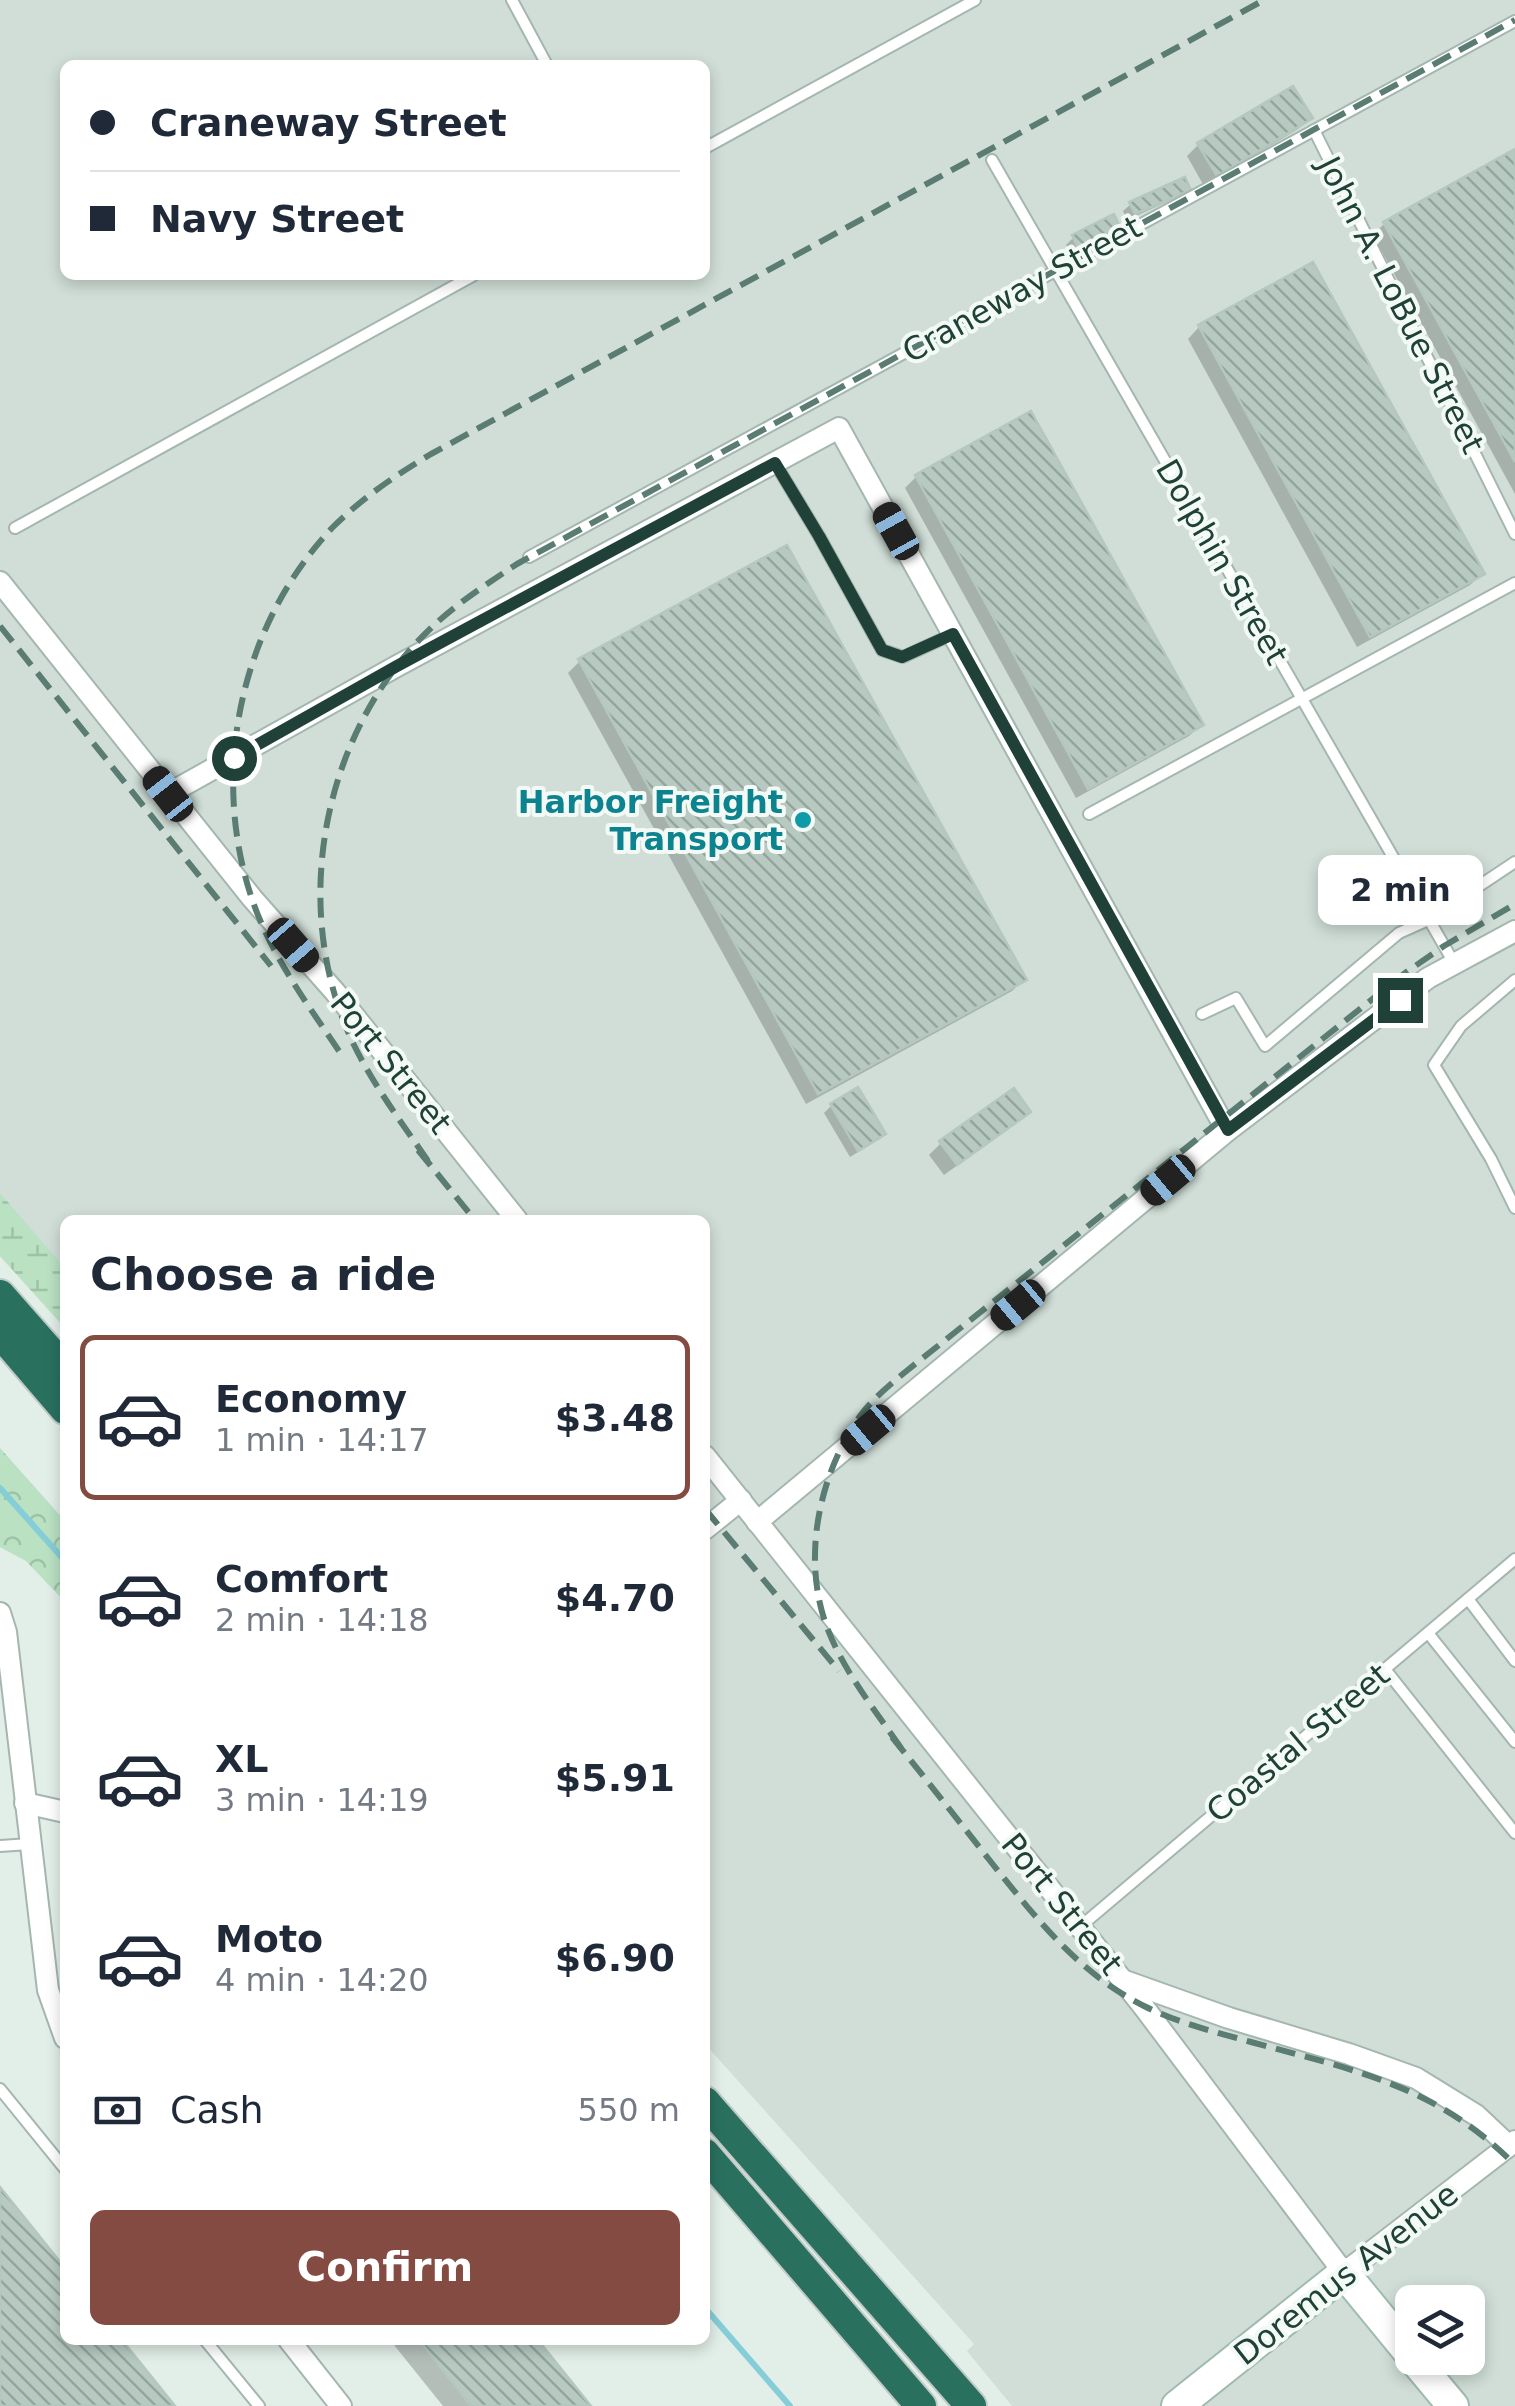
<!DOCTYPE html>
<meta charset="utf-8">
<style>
body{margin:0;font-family:"DejaVu Sans",sans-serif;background:#f2f2f3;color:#1f2937;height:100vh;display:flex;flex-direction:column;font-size:38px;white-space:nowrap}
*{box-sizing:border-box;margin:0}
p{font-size:32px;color:#747a83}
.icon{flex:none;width:55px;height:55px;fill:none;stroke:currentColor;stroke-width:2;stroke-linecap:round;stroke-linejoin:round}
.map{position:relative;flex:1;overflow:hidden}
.details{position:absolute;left:60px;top:1215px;width:650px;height:1130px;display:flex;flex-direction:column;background:#fff;border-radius:15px;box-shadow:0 5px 15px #0003}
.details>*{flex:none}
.guide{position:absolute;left:60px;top:60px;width:650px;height:220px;border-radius:15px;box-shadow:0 5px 15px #0003;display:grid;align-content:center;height:220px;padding:0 30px;background:#fff}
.controls{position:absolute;left:1395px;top:2285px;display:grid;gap:20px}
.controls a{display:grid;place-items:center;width:90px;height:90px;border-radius:15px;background:#fff;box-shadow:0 5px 15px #0003;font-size:50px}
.end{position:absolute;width:45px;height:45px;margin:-22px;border:12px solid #204137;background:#fff;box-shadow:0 0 0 5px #fff}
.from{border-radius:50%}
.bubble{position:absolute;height:70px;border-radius:15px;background:#fff;box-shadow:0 5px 15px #0003;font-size:32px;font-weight:700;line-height:70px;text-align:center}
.car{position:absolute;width:30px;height:60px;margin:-30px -15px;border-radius:12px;box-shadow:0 0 8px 2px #0007;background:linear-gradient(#222 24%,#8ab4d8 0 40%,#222 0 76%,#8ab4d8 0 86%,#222 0)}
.guide b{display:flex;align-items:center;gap:35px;height:95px;font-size:38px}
.guide b+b{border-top:2px solid #e0e1e3}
.guide i{width:25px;height:25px;background:#1f2937}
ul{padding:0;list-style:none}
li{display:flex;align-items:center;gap:30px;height:165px;margin:0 20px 15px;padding:0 10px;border:5px solid transparent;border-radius:15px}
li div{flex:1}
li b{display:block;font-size:38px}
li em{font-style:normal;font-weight:700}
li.active{border-color:#844b42}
li>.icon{width:90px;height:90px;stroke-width:1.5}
h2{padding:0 30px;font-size:45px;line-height:120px}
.pay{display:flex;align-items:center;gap:25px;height:110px;padding:0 30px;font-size:38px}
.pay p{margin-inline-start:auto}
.cta{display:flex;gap:20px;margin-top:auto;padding:20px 30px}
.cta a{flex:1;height:115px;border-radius:15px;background:#844b42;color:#fff;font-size:40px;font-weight:700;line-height:115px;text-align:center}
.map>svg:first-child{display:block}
.built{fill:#d0ded7;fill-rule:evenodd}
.forest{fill:url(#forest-crowns)}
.wetland{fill:url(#wetland-marsh)}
.shadow{fill:#0003}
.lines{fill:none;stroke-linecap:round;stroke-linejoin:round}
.stream{stroke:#85ced8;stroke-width:6}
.building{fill:url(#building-back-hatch);stroke:#b4c8bf;stroke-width:2.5}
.lane-casing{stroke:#a4b7af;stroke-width:14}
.street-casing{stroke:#a4b7af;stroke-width:24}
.secondary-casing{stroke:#9fbbb0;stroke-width:34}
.highway-casing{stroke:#c1cac7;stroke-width:34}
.lane{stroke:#fff;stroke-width:10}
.street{stroke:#fff;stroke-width:20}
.secondary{stroke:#fff;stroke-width:30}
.highway{stroke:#29705f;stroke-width:30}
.rail{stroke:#5a7c72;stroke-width:6;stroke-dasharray:20 10;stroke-linecap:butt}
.route{stroke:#204137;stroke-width:12}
.culture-dot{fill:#0f9aa8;stroke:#f3faf6;stroke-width:4}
.labels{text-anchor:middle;stroke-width:8;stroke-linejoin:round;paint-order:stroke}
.street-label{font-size:32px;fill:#204137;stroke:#f3faf6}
.culture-label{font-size:32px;font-weight:bold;fill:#0d838f;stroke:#f3faf6;text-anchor:end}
</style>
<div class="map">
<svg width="1515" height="2406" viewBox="0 0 1515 2406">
<defs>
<pattern id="forest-crowns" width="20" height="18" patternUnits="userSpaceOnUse" patternTransform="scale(2.5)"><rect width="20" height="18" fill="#b9e1c2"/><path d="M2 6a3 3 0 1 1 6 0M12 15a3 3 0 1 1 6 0" fill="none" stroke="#9fc2a7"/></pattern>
<pattern id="wetland-marsh" width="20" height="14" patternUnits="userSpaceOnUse" patternTransform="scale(2.5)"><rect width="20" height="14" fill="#b9e1c2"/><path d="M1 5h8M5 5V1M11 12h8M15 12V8" fill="none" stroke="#9fc2a7"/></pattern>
<pattern id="building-back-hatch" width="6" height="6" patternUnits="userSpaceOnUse" patternTransform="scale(2.5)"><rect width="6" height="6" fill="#b7c9c1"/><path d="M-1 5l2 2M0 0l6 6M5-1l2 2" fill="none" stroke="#94a59e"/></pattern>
</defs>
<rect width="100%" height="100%" fill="#e2eee8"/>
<path class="built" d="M0 0H1515V2406H1012L967 2351 974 2344 705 2044V1220H65V1328L0 1256ZM65 65H705V275H65ZM1412 2302H1468V2358H1412Z"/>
<path class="forest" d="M0 1448 65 1521V1602L26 1561 0 1547Z"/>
<path class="wetland" d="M0 1193 65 1268V1328L0 1256Z"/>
<g class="shadow">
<path d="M1310 118 1298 129 1204 186 1187 156 1198 145Z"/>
<path d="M1515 152V494L1373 235 1384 224Z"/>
<path d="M1188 189 1180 196 1127 220 1123 211 1131 204Z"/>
<path d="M1117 226 1110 234 1071 253 1066 245 1074 237Z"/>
<path d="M1199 327 1482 574 1470 585 1357 647 1188 339Z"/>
<path d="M916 477 1201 725 1189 736 1076 798 905 488Z"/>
<path d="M580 661 1024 980 1012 991 806 1104 568 673Z"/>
<path d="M831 1106 883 1134 876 1141 850 1157 824 1113Z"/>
<path d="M1028 1112 1016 1123 944 1175 929 1155 941 1143Z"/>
<path d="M390 2340H535L587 2406H443Z"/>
</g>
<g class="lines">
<g class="stream">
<path d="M0 1488 65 1561"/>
<path d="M705 2308 790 2406"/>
</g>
</g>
<g class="building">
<path d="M1293 86 1313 118 1217 176 1197 143Z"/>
<path d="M1515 149V462L1383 222Z"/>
<path d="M1185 177 1191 190 1135 214 1129 202Z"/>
<path d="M1114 214 1120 227 1078 248 1072 235Z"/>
<path d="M1313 262 1485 574 1370 637 1198 325Z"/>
<path d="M1031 411 1204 725 1088 789 915 475Z"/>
<path d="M787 545 1027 980 818 1094 578 659Z"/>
<path d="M858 1087 886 1134 858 1151 830 1104Z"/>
<path d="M1014 1088 1031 1112 957 1165 939 1141Z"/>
<path d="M0 2187 65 2268V2340H122L175 2406H0Z"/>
<path d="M419 2340H538L591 2406H471Z"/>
</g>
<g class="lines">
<defs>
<g id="lane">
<path d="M512 0 547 65"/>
<path d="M1314 130 1515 534"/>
<path d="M705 148 975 0"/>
<path d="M992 160 1454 963"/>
<path d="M775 463 819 536 882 650 903 657 953 634"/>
<path d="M15 528 474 275"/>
<path d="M529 557 1515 21"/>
<path d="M1089 814 1515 583"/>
<path d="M1515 980 1461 1026 1434 1065 1491 1159 1515 1208"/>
<path d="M1202 1014 1236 998 1265 1046 1399 933 1428 920 1515 862"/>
<path d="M1468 1599 1515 1661"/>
<path d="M1428 1633 1515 1742"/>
<path d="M1385 1669 1515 1833"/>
<path d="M0 1846 30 1844"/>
<path d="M1081 1926 1515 1559"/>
<path d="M0 2089 65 2169"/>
<path d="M205 2340 259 2406"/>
</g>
<g id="street">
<path d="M0 582 252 898 335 992 517 1220"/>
<path d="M168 794 397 666 839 428 1227 1131"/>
<path d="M705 1456 1143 2006 1344 2273 1515 2141"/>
<path d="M757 1522 1227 1131 1428 978 1515 931"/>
<path d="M705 1529 741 1500"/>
<path d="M0 1613 6 1632 48 1990 65 2038"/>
<path d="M25 1803 65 1812"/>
<path d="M1125 1981 1229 2018 1349 2054 1416 2078 1476 2115 1509 2146"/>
<path d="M289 2340 341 2406"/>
</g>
<g id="secondary">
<path d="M1413 2358 1453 2406"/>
<path d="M1177 2406 1344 2273 1412 2356"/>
</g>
<g id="highway">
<path d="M0 1295 65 1369"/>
<path d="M0 1333 65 1409"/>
<path d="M705 2102 971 2406"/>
<path d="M705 2154 921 2406"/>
</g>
</defs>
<use href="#lane" class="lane-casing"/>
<use href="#street" class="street-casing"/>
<use href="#secondary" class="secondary-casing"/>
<use href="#highway" class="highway-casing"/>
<use href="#lane" class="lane"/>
<use href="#street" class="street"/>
<use href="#secondary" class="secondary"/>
<use href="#highway" class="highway"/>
<g class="rail">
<path d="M0 626 271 966"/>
<path d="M339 1051C306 1002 271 955 252 899 209 772 241 624 333 527 362 498 396 475 431 454L1264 0"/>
<path d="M418 1150 475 1220"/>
<path d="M428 1161C402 1123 374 1086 354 1045 288 908 322 732 431 628 457 603 487 584 517 564L1515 20"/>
<path d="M705 1509 839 1671"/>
<path d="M892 1737C925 1778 958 1820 991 1862 1036 1918 1078 1973 1144 2006 1178 2023 1215 2032 1251 2042 1354 2070 1437 2086 1515 2165"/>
<path d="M901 1748C875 1710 845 1673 828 1630 801 1561 818 1476 860 1416 872 1400 888 1386 904 1373L1405 973 1444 946 1515 904"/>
</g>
</g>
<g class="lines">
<path class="route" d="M234 758 397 666 775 463 819 536 882 650 902 657 953 634 1228 1130 1400 1000"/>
</g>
<circle class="culture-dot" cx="803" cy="820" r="10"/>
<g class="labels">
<g class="street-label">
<text transform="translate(1022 289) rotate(-29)" y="11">Craneway Street</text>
<text transform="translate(1401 305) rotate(63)" y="11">John A. LoBue Street</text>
<text transform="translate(1222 562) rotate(60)" y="11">Dolphin Street</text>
<text transform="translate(391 1063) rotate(51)" y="11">Port Street</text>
<text transform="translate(1298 1743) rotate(-40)" y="11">Coastal Street</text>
<text transform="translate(1062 1904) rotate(51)" y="11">Port Street</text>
<text transform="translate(1346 2274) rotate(-38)" y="11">Doremus Avenue</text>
</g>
<g class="culture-label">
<text x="783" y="813">Harbor Freight<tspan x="783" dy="37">Transport</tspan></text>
</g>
</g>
</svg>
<div class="controls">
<a><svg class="icon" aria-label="layers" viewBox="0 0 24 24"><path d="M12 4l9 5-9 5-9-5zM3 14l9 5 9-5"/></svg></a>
</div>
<i class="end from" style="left:234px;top:758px"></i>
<i class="end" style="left:1400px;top:1000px"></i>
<div class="bubble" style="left:1318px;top:855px;width:165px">2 min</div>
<i class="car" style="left:896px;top:531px;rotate:331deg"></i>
<i class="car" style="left:168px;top:794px;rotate:322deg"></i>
<i class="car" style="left:293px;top:945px;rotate:139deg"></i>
<i class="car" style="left:1168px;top:1180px;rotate:230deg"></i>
<i class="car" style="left:1018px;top:1305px;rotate:230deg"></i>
<i class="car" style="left:868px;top:1430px;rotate:230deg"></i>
<div class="guide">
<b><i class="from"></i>Craneway Street</b>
<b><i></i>Navy Street</b>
</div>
<section class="details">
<h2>Choose a ride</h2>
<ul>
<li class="active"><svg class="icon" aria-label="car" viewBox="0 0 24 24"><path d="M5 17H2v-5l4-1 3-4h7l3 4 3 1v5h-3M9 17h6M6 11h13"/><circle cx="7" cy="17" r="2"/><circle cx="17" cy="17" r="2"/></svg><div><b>Economy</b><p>1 min · 14:17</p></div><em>$3.48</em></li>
<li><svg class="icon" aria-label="car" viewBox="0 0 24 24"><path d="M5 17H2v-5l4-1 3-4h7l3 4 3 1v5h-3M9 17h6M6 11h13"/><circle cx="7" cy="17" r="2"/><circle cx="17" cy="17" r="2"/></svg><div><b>Comfort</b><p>2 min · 14:18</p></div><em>$4.70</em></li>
<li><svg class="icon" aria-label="car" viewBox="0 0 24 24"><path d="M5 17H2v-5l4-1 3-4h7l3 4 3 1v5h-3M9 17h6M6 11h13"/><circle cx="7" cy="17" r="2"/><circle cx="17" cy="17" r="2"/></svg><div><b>XL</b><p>3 min · 14:19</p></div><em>$5.91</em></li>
<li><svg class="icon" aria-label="car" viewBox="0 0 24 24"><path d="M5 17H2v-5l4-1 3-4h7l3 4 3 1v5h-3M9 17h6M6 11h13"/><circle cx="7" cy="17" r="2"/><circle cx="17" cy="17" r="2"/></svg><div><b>Moto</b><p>4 min · 14:20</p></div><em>$6.90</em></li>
</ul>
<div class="pay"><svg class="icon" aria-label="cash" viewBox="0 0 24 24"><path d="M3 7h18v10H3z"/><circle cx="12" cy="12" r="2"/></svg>Cash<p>550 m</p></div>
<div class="cta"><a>Confirm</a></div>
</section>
</div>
